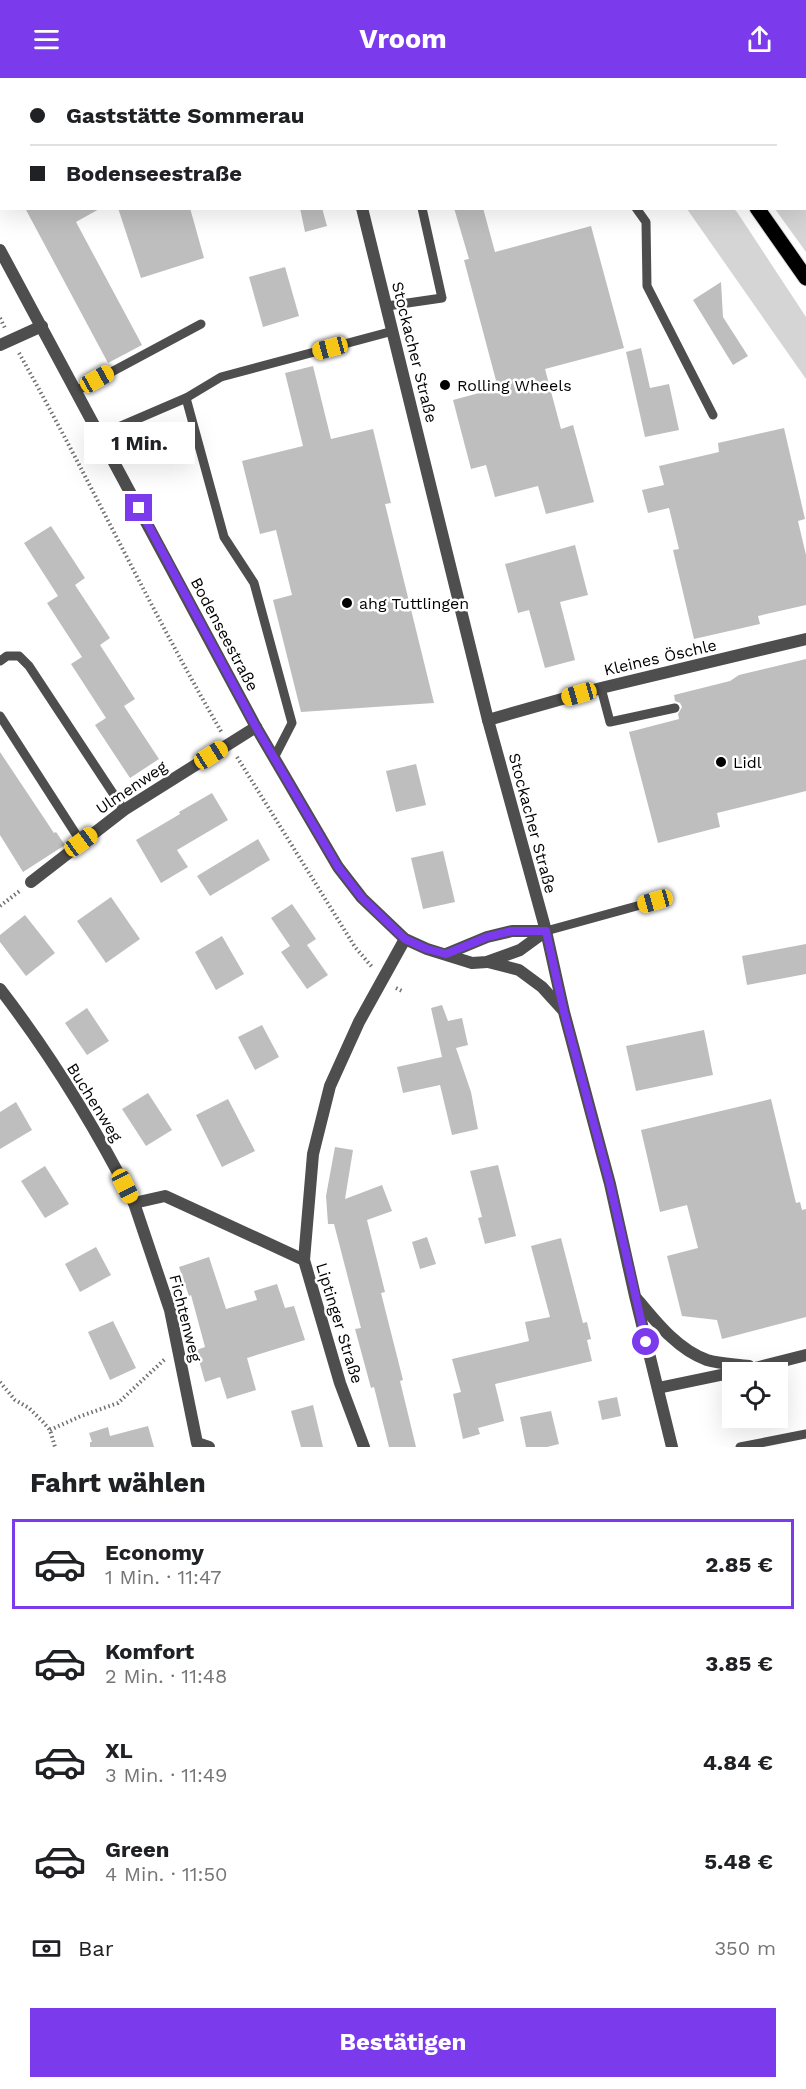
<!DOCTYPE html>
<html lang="de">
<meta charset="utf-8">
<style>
body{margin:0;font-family:"Work Sans",sans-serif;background:#f6f6f6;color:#202124;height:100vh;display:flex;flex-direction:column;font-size:22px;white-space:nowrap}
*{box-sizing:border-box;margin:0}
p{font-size:20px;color:#757577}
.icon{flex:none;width:33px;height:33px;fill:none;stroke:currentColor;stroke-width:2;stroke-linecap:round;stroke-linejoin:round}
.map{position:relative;height:1369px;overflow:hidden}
.sheet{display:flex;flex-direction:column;background:#fff;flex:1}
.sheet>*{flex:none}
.banner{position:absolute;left:0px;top:0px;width:807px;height:132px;box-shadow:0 6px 24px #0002;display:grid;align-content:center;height:132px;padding:0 30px;background:#fff}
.buttons{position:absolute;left:722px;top:1284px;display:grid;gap:12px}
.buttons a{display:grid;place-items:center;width:66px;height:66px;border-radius:0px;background:#fff;box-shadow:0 6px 24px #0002;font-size:30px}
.end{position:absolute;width:27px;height:27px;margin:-14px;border:8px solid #7c3aed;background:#fff;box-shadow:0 0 0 3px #fff}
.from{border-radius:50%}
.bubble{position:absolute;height:42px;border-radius:0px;background:#fff;box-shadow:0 6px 24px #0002;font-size:20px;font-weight:700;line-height:42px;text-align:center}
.car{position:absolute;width:18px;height:36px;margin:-18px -9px;border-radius:8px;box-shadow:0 0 4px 2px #0007;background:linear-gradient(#f5c518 24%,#345 0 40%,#f5c518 0 76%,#345 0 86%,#f5c518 0)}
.banner b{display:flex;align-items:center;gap:21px;height:57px;font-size:22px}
.banner b+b{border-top:2px solid #e0e0e0}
.banner i{width:15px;height:15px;background:#202124}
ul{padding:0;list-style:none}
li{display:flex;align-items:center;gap:18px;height:90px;margin:0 12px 9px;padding:0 18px;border:3px solid transparent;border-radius:0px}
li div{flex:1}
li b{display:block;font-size:22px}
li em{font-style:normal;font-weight:700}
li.on{border-color:#7c3aed}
li>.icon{width:54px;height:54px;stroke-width:1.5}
h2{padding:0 30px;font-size:27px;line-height:72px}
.pay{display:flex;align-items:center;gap:15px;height:66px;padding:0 30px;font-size:22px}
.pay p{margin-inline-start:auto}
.cta{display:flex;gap:12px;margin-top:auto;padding:12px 30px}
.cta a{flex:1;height:69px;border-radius:0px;background:#7c3aed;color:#fff;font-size:24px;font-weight:700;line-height:69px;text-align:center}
header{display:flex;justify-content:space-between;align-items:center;height:78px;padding:0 30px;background:#7c3aed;color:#fff;font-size:27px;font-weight:700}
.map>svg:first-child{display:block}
.green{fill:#d5d5d5}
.building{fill:#bebebe}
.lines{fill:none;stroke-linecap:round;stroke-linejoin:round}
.primary-casing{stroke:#dbdbdb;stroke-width:17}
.path{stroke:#707070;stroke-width:4;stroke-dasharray:1.5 3;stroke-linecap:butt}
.service{stroke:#4e4e4e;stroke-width:9}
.minor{stroke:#4e4e4e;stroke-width:12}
.tertiary{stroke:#4e4e4e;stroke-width:12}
.primary{stroke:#000;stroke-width:15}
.route{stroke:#7c3aed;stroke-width:8}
.poi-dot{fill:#000;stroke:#fff;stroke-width:2}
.labels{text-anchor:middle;stroke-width:5;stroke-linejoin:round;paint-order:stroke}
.street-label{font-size:16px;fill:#000;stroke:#fff}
.poi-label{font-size:16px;fill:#000;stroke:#fff;text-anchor:start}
</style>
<header><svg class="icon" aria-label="menu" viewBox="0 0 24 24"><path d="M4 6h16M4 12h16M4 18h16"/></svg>Vroom<svg class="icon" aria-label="share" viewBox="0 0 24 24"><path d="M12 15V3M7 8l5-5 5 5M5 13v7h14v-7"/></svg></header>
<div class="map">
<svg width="806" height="1369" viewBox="0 0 806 1369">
<rect width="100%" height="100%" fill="#fff"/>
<g class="green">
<path d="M350 0H643L644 1 350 2Z"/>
<path d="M806 52V174L775 131 806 130Z"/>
<path d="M687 131H734L737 134 806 239V301Z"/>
</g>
<g class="building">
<path d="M25 130H101L76 144 142 267 108 285Z"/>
<path d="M118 130H190L204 180 141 200Z"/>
<path d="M300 130H322L327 148 305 154Z"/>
<path d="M454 130H483L495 174 591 148 624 270 545 291 561 351 573 347 594 424 546 436 538 408 495 419 486 387 471 391 453 322 498 310 464 182 469 181Z"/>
<path d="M285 189 299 238 263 249 249 199Z"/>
<path d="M721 204 723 239 748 278 733 287 693 222Z"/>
<path d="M641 270 650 310 669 306 679 352 645 359 626 274Z"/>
<path d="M313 288 331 361 373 351 391 425 385 426 434 625 301 634 273 522 292 517 276 452 260 456 242 383 303 368 285 295Z"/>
<path d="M784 350 805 441 798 443 806 477V527L758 538 760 546 694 561 673 472 679 471 669 430 648 435 642 412 664 407 659 388 719 374 718 365Z"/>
<path d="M51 448 85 500 75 507 110 560 100 567 135 621 124 628 159 681 130 700 95 647 106 640 71 586 82 579 47 525 58 518 24 465Z"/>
<path d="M575 467 588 517 560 524 575 582 545 590 529 532 518 535 505 486Z"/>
<path d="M806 581V713L717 735 720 749 658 765 629 654 679 641 678 636 682 629 680 625 675 623 674 617 730 603 739 597Z"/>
<path d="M0 674 54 755 56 754 65 767 23 794 0 757Z"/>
<path d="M416 686 426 727 396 734 386 693Z"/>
<path d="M212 715 228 742 177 772 188 789 161 805 136 762 180 736 179 734Z"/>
<path d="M258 761 270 782 210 818 197 798Z"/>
<path d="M443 773 455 824 423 831 411 780Z"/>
<path d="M111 819 140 861 106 885 77 843Z"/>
<path d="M292 826 316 861 307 867 328 897 307 911 281 874 290 868 271 840Z"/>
<path d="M25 837 55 875 26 898 0 864V857Z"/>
<path d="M222 858 244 896 216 912 195 874Z"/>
<path d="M806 866V896L747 907 742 878Z"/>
<path d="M442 927 448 943 462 940 468 967 456 970 471 1014 478 1051 452 1057 440 1007 403 1015 397 989 442 979 431 930Z"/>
<path d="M87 930 109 963 87 977 65 945Z"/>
<path d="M262 947 279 979 255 992 238 959Z"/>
<path d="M704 952 713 997 636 1013 626 968Z"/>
<path d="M148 1015 172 1052 146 1068 122 1031Z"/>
<path d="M228 1021 255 1073 222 1089 196 1037Z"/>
<path d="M771 1021 796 1125 800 1124 802 1132 806 1131V1239L722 1261 717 1242 682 1238 667 1178 698 1170 687 1127 660 1134 641 1052Z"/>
<path d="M16 1024 32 1052 0 1071V1034Z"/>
<path d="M335 1069 353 1072 345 1121 382 1107 392 1133 367 1142 385 1214 381 1215 403 1302 400 1303 416 1369H389L374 1309 371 1310 355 1251 361 1250 334 1146H328L326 1118Z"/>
<path d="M498 1087 516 1158 485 1166 478 1140 482 1139 470 1093Z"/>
<path d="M45 1088 69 1126 45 1140 21 1103Z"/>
<path d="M427 1159 436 1186 420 1191 412 1164Z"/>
<path d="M561 1160 583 1245 587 1244 591 1261 587 1262 592 1283 495 1306 504 1343 478 1350 480 1356 463 1361 453 1316 461 1314 452 1281 529 1263 525 1244 550 1239 531 1168Z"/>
<path d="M96 1169 111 1197 80 1214 65 1186Z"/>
<path d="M209 1179 226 1231 257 1222 254 1213 277 1206 285 1230 294 1228 305 1262 247 1280 256 1312 227 1321 220 1299 205 1304 196 1272 205 1269 191 1217 189 1218 179 1189Z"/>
<path d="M113 1243 136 1290 110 1302 88 1254Z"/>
<path d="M617 1319 621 1338 602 1342 598 1323Z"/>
<path d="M313 1327 323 1369H301L291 1333Z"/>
<path d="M551 1333 559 1366 547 1369H526L520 1339Z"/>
<path d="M148 1348 154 1369H90V1364H92L89 1355 108 1349 110 1358Z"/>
</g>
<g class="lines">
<defs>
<g id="primary">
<path d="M328 0 329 2"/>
<path d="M661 0 662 2"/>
<path d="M757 130 806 200"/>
</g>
</defs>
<use href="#primary" class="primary-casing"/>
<g class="path">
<path d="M0 240 5 250"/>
<path d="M19 275C89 400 150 531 222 655"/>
<path d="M237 679 355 869 372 889"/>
<path d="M0 828 21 812"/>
<path d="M396 910 404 914"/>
<path d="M0 1304 15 1322 29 1330 43 1344 50 1352 55 1369"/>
<path d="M50 1352 81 1338 118 1325 165 1281"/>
</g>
<g class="service">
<path d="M636 130 646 144 647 208 713 337"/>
<path d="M387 228 442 220 422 130"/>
<path d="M76 313 201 246"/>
<path d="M186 320 221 299 393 253"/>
<path d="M100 357 186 320 224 459 254 505 292 645 274 680"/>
<path d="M0 583 7 578H19L29 588 124 732"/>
<path d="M601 610 610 644 675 630"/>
<path d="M0 638 81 764"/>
<path d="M546 853 655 823"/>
<path d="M740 1369 806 1356"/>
</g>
<g class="minor">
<path d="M788 0 789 2"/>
<path d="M806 25V26"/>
<path d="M0 267 42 248"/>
<path d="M488 642 601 610 806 561"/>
<path d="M31 804 124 732 256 649"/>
<path d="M0 911C51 977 96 1051 134 1125L165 1118 304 1182"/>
<path d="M134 1125 170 1232 197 1365 209 1369"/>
<path d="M364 1369 340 1305 304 1182 313 1076 330 1008 359 944 405 861"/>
</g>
<g class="tertiary">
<path d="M362 130 488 642 546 853 564 934 610 1106 635 1218 672 1369"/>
<path d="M0 172 256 649 338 789 362 820 405 861 427 871 472 885 487 884 520 872 546 853"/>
<path d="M446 876 487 859 512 853H546"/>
<path d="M488 884 519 892 542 909 562 931"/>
<path d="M637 1221C656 1244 678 1272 707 1282 720 1286 736 1286 749 1288"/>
<path d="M658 1310 759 1289 806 1277"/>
</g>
<use href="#primary" class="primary"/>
</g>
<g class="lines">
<path class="route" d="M139 430 256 649 338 789 362 820 405 861 427 871 446 876 487 859 512 853H546L564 934 610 1106 646 1264"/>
</g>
<g class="poi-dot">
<circle cx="445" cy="307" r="6"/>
<circle cx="347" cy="525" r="6"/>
<circle cx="721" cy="684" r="6"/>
</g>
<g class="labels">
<g class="street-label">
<text transform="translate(415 274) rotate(76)" y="6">Stockacher Straße</text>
<text transform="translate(225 556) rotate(62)" y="6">Bodenseestraße</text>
<text transform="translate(660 579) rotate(-13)" y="6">Kleines Öschle</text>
<text transform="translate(131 709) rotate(-34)" y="6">Ulmenweg</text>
<text transform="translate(533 745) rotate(75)" y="6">Stockacher Straße</text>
<text transform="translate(95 1024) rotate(58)" y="6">Buchenweg</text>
<text transform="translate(186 1240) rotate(76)" y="6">Fichtenweg</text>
<text transform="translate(340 1245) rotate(73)" y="6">Liptinger Straße</text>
</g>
<g class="poi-label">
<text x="457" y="313">Rolling Wheels</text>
<text x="359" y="531">ahg Tuttlingen</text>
<text x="733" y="690">Lidl</text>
</g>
</g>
</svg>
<div class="buttons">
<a><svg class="icon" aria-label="locate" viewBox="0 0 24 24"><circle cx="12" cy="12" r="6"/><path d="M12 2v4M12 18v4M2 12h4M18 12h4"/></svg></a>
</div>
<i class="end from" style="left:646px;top:1264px"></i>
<i class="end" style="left:139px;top:430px"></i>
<div class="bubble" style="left:84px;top:344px;width:111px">1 Min.</div>
<i class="car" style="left:330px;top:270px;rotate:255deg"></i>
<i class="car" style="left:97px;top:301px;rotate:61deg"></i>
<i class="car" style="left:579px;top:616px;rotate:254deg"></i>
<i class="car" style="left:211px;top:677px;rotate:58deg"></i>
<i class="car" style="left:81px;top:764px;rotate:54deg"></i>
<i class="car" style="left:655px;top:823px;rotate:254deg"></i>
<i class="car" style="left:125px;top:1108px;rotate:153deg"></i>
<div class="banner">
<b><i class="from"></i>Gaststätte Sommerau</b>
<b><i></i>Bodenseestraße</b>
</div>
</div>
<section class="sheet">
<h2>Fahrt wählen</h2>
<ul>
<li class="on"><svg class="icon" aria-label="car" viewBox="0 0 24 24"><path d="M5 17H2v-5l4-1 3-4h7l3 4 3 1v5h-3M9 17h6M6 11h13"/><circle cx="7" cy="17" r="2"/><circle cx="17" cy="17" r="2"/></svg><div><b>Economy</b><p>1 Min. · 11:47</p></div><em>2.85 €</em></li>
<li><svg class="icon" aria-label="car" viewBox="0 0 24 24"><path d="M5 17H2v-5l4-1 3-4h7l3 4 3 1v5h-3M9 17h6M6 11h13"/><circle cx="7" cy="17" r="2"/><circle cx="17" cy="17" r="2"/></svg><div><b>Komfort</b><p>2 Min. · 11:48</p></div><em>3.85 €</em></li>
<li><svg class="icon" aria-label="car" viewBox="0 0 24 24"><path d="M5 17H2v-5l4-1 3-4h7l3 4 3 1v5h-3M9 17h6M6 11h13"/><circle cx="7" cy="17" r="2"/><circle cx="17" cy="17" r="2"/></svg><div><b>XL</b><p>3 Min. · 11:49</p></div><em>4.84 €</em></li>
<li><svg class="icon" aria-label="car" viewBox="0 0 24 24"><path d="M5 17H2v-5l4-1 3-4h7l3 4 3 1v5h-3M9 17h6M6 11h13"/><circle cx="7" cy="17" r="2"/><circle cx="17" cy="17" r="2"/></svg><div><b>Green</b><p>4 Min. · 11:50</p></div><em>5.48 €</em></li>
</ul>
<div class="pay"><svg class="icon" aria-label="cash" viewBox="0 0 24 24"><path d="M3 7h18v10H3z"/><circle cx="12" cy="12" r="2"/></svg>Bar<p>350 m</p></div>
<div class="cta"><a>Bestätigen</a></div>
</section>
